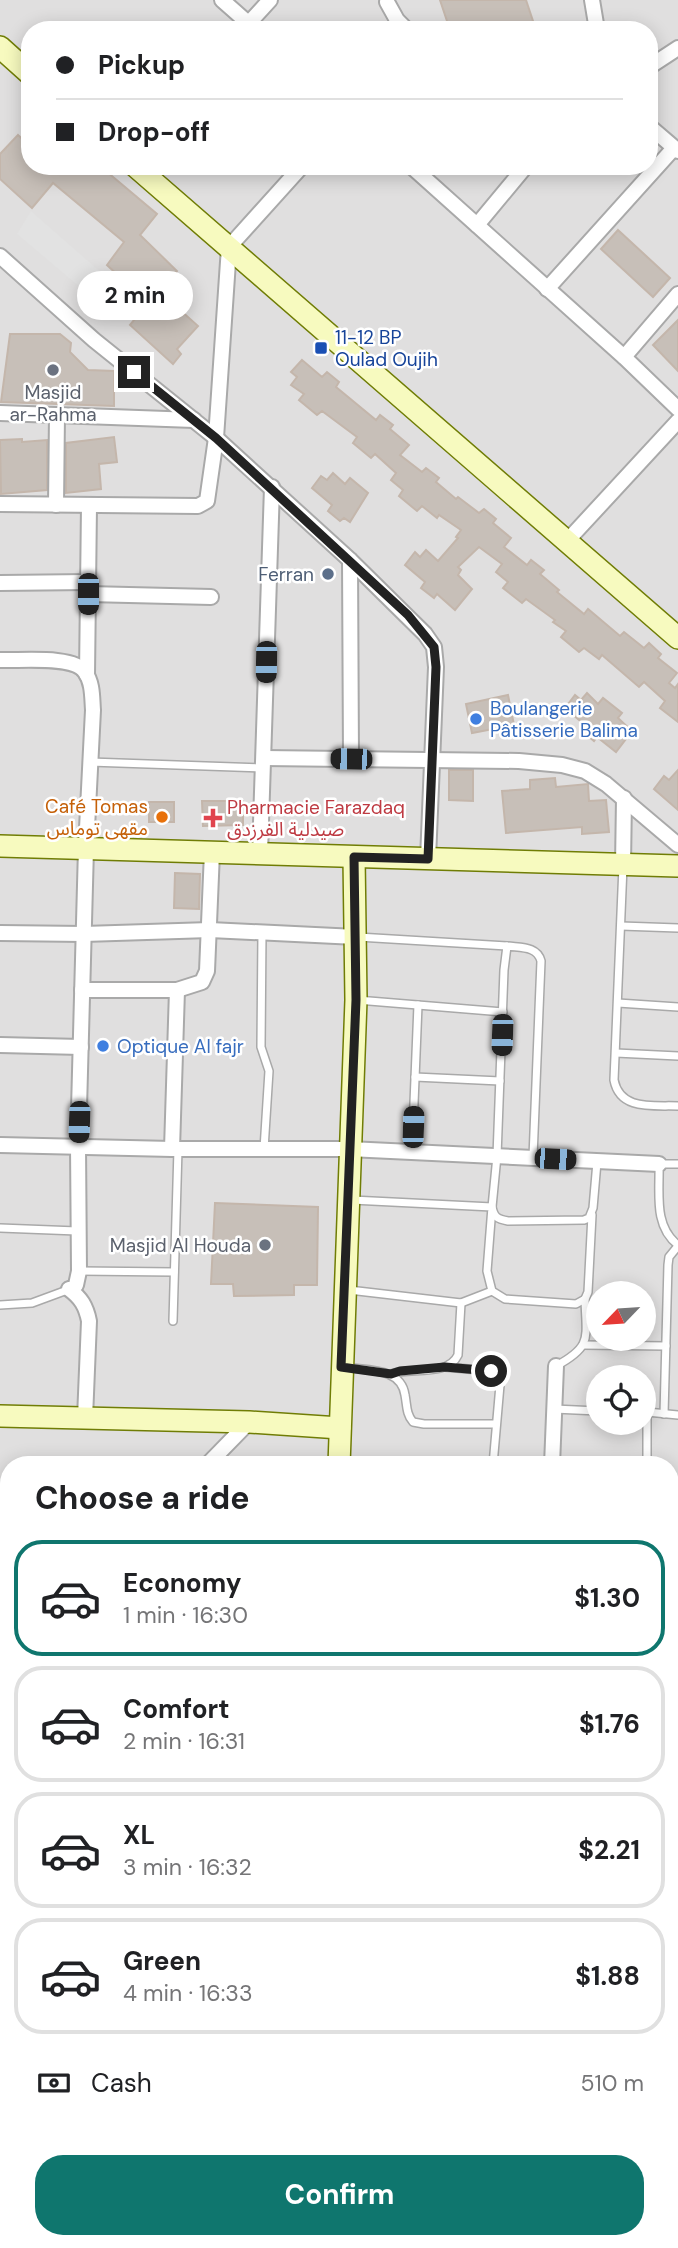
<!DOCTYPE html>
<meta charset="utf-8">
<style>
body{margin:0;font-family:"DM Sans","Noto Sans Arabic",sans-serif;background:#f6f6f6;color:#202124;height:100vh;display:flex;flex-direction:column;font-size:26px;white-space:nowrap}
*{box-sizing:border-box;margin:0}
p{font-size:23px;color:#757577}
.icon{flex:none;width:38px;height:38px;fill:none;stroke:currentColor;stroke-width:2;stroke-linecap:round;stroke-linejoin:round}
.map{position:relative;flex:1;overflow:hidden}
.side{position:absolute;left:0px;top:1456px;width:679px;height:793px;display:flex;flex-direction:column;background:#fff;border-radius:28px 28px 0 0;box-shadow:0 4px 18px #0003}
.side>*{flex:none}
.hud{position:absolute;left:21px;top:21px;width:637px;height:154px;border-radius:28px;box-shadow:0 4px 18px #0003;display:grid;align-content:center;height:154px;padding:0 35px;background:#fff}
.needle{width:46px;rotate:245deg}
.tools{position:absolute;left:586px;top:1281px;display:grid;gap:14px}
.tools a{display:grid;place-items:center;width:70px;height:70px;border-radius:50%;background:#fff;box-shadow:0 4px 18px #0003;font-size:35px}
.end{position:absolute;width:32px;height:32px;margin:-16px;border:9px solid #222;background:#fff;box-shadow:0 0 0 4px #fff}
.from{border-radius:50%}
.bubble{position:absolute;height:49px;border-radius:24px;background:#fff;box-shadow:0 4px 18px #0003;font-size:23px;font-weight:700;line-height:49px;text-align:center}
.car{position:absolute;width:21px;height:42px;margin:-21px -10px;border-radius:9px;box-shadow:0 0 5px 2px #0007;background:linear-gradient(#222 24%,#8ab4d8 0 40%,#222 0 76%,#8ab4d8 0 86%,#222 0)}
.hud b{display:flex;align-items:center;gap:24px;height:66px;font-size:26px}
.hud b+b{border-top:2px solid #e0e0e0}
.hud i{width:18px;height:18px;background:#202124}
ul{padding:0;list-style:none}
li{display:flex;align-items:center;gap:21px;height:116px;margin:0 14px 10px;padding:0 21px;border:4px solid #e0e0e0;border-radius:28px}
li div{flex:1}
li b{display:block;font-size:26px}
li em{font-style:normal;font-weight:700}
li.current{border-color:#0f766e}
li>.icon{width:63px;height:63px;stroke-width:1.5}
h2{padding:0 35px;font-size:32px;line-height:84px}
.pay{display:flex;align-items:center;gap:18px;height:77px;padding:0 35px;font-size:26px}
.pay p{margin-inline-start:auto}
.button{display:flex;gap:14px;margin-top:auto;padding:14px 35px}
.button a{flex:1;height:80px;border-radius:28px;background:#0f766e;color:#fff;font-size:28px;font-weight:700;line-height:80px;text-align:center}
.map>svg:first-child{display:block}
.residential{fill:#e0dfdf;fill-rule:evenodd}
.forest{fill:#add19e}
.parking{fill:#e2e2e2}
.building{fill:#c7bfb8;stroke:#c4b6ab;stroke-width:2}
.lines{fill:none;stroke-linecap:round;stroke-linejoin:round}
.lane-casing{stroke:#a9a9a9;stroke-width:10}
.street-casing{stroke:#a9a9a9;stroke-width:18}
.secondary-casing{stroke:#707d05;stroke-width:24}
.lane{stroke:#fff;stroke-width:7}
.street{stroke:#fff;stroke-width:14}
.secondary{stroke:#f7fabf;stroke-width:21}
.route{stroke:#222;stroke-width:9}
.transit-dot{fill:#1a4fb4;stroke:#fff;stroke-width:2.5}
.worship-dot{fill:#6b7280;stroke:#fff;stroke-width:2.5}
.service-dot{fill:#5c6f8a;stroke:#fff;stroke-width:2.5}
.shop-dot{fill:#3f7fe0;stroke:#fff;stroke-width:2.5}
.food-dot{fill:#e8710a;stroke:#fff;stroke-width:2.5}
.health-dot{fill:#e0444e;stroke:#fff;stroke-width:2.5}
.labels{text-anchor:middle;stroke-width:5;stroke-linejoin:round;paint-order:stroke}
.transit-label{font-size:19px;fill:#164399;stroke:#fff;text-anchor:start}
.worship-label{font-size:19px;fill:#5b616d;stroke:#fff}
.service-label{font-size:19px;fill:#4e5e75;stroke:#fff;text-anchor:end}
.shop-label{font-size:19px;fill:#366cbe;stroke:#fff;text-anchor:start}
.food-label{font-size:19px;fill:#c56008;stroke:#fff;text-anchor:end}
.health-label{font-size:19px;fill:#be3a42;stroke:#fff;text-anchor:start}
</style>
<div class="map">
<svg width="678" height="2248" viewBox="0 0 678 2248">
<rect width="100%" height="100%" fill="#f2efe9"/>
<path class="residential" d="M0 0H678V2037L670 2036V1465H9V2240H173L172 2248H0ZM30 30H649V166H30ZM598 1293H644V1339H598ZM598 1377H644V1423H598Z"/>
<path class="forest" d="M678 2180V2248H592L602 2240H670V2186Z"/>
<path class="parking" d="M31 211 104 275 88 294 17 234Z"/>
<g class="building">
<path d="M440 0H526L536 30H450Z"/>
<path d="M18 135 30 146V166H100L157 214 140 235 177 271 160 292 198 326 177 349 181 354 173 364 130 325 148 303 107 265 124 242 53 183 32 208 0 179V154Z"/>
<path d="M618 230 670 278 653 297 601 249Z"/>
<path d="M678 320V371L653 345Z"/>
<path d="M10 334H60L71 343 70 352 88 370 114 371V406L1 402Z"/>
<path d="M302 360 322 377 327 372 339 382 336 387 376 420 380 415 393 425 390 429 409 445 400 455 422 472 426 468 439 478 436 482 456 499 458 497 479 513 484 509 496 519 493 523 511 538 504 547 527 565 531 560 544 570 540 574 559 590 557 592 584 614 588 609 620 636 624 632 644 648 649 643 661 654 658 658 677 673 669 683 675 688 678 684V722L660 708 665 701 644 682 639 687 602 655 599 659 584 648 579 652 561 637 566 631 553 622 555 620 526 599 522 603 503 588 508 582 496 572 502 564 479 547 458 567 461 570 458 575 472 589 455 610 437 594 434 598 421 588 425 582 405 565 415 552 420 557 426 550 438 561 458 538 456 537 461 530 439 515 437 518 422 506 417 511 399 496 403 490 391 480 396 473 375 454 371 458 353 443 357 437 322 411 317 415 299 400 304 394 291 385 297 377 291 372Z"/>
<path d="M114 437 117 462 99 464 101 489 66 493V443Z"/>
<path d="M22 439V442L47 440V490L1 494 0 440Z"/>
<path d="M333 473 345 484 350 478 368 493 350 522 344 518 340 521 328 511 332 505 312 488 321 476 327 480Z"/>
<path d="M587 693 598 704 603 698 622 713 618 718 632 731 616 752 597 737 594 741 581 730 585 725 565 708 575 695 581 700Z"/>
<path d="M508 695 514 725 472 733 466 704Z"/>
<path d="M449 770H473V801L449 800Z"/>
<path d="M678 770V810L654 789 664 776 669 780Z"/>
<path d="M555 778 556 787 588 784 589 801 606 800 609 832 582 834V827L506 833 502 791 530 789V780Z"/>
<path d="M202 801H243V825L203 826Z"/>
<rect x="149" y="802" width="25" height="20"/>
<path d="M175 873 200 874 199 909 174 908Z"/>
<path d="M215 1203 318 1207 317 1285H294V1295L234 1296 233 1284H211Z"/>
</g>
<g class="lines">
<defs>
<g id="lane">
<path d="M90 762 263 768"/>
<path d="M623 866 614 1080C620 1111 653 1105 678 1106"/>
<path d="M621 926 678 928"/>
<path d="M262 932 261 1047 269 1071 264 1149"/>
<path d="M358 937 507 946"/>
<path d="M357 1000 503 1012"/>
<path d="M618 1003 678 1007"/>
<path d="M616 1053 678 1056"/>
<path d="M415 1077 500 1081"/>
<path d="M412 1152 418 1005"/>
<path d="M533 1157 541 961C537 946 521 948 507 946L504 970 497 1156 492 1207C494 1217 497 1219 508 1221L584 1220 589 1218 593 1208 597 1162"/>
<path d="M678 1164H659C660 1192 653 1226 678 1245"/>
<path d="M352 1200 492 1207 487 1271 492 1291 505 1299 576 1304 585 1299 588 1292 592 1215"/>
<path d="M0 1228 77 1231"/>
<path d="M79 1271 174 1272"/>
<path d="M349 1290 461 1303 492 1291"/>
<path d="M0 1305 32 1303 70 1289"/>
<path d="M173 1321 178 1149"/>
<path d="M583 1345 666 1346"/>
<path d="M556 1366C593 1346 586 1338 585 1299"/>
<path d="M344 1367C367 1371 401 1367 405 1395 407 1405 406 1414 413 1422L424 1424H496"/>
<path d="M445 1367 491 1371 498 1375 500 1385 493 1465"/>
<path d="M391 1374C410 1367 448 1377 458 1355L461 1303"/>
<path d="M554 1409 598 1411"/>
<path d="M664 1414 668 1265 669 1257 678 1246"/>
<path d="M647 1465V1412L678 1415"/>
<path d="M670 1494H678"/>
<path d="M670 1635 678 1636"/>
<path d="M670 1716H678"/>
<path d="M670 1755 678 1727"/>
<path d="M670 1848H678"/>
<path d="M0 1924H9"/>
<path d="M670 2026 672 1910 674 1898 678 1893"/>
</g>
<g id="street">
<path d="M222 0 256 30"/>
<path d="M592 0 597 30"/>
<path d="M387 2 397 20 407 30"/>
<path d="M249 23 270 0"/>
<path d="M649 67 678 48"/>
<path d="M649 126 678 151"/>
<path d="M411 166 624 357 678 409"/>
<path d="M477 225 526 166"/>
<path d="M0 256 94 340 216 438 350 560 425 634 434 647 436 667 428 859"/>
<path d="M547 289 674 148"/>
<path d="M624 357 678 294"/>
<path d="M0 413 194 420"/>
<path d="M0 504 198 506 207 501 216 438 229 247 302 166"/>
<path d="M56 505 57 415"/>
<path d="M568 540 678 421"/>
<path d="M350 560 351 759"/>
<path d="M0 583 88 582"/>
<path d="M88 594 211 597"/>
<path d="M0 660C20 661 74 655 85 672 93 683 92 698 93 710L86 848 78 1146 79 1271 76 1285"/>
<path d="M87 675 89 505"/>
<path d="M264 758 519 761 562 765 585 771 606 784 678 845"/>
<path d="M260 853 272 487"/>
<path d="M623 865 624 798"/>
<path d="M0 933 84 934 210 930 356 937"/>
<path d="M82 990H177L202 982 207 971 212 852"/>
<path d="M0 1045 81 1047"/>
<path d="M0 1145 172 1149H349L659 1164"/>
<path d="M172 1149 177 990"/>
<path d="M69 1289C81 1298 86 1306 89 1321L85 1418"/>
<path d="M207 1465 249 1422"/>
<path d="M552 1465 556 1366"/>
<path d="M670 1567H678"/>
<path d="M0 1614H9"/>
<path d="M0 1664 9 1655"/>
<path d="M0 1720 9 1728"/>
<path d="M0 2090H9"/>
<path d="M0 2179H9"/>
<path d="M93 2240V2248"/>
<path d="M173 2248V2240"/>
<path d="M277 2248 282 2240"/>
</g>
<g id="secondary">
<path d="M0 47 30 74"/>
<path d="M135 166 678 638"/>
<path d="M0 846 678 866"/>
<path d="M0 1416 249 1422 340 1428"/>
<path d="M339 1465 356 1000 354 857"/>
<path d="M0 2002H9"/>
<path d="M670 2054 673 2090 678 2116"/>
</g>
</defs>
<use href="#lane" class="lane-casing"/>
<use href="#street" class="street-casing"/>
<use href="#secondary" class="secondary-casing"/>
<use href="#lane" class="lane"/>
<use href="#street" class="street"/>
<use href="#secondary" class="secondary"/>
</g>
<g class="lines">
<path class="route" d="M134 372 216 438 408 615 434 647 436 667 428 859 354 857 356 1000 341 1367 391 1374 400 1371 445 1367 491 1371"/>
</g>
<rect class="transit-dot" x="314" y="341" width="14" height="14" rx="3.5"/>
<g class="worship-dot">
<circle cx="53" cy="370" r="7"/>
<circle cx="265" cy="1245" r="7"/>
</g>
<circle class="service-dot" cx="328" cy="574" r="7"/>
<g class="shop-dot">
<circle cx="476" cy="719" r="7"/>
<circle cx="103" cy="1046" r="7"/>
</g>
<circle class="food-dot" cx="162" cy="817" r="7"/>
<path class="health-dot" d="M209.5 807.5h7v7h7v7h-7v7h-7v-7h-7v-7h7z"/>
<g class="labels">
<g class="transit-label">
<text x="335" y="344">11-12 BP<tspan x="335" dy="22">Oulad Oujih</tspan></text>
</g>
<g class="worship-label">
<text x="53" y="399">Masjid<tspan x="53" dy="22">ar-Rahma</tspan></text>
<text x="251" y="1252" text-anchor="end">Masjid Al Houda</text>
</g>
<g class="service-label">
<text x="314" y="581">Ferran</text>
</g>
<g class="shop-label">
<text x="490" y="715">Boulangerie<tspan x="490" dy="22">Pâtisserie Balima</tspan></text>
<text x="117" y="1053">Optique Al fajr</text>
</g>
<g class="food-label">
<text x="148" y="813">Café Tomas<tspan x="148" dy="22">مقهى توماس</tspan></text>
</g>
<g class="health-label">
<text x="227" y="814">Pharmacie Farazdaq<tspan x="227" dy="22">صيدلية الفرزدق</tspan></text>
</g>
</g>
</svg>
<div class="tools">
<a><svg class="needle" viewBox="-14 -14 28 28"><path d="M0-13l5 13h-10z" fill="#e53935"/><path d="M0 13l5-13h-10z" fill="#757577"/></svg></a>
<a><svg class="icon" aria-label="locate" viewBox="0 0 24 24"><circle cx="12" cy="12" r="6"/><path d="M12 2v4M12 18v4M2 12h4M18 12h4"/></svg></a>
</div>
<i class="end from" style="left:491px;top:1371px"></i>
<i class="end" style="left:134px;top:372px"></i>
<div class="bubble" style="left:77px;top:271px;width:116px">2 min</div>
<i class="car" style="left:88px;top:594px;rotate:180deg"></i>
<i class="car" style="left:266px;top:662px;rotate:181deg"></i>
<i class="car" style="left:351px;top:759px;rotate:271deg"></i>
<i class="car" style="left:502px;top:1035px;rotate:182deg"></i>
<i class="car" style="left:79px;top:1122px;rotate:182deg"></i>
<i class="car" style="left:413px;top:1127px;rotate:2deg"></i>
<i class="car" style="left:555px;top:1159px;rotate:93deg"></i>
<div class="hud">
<b><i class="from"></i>Pickup</b>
<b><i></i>Drop-off</b>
</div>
<section class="side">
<h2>Choose a ride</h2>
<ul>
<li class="current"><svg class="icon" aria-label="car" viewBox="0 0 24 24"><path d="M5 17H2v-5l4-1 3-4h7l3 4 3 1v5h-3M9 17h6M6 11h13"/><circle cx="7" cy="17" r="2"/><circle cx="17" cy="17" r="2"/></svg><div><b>Economy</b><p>1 min · 16:30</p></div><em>$1.30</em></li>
<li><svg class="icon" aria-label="car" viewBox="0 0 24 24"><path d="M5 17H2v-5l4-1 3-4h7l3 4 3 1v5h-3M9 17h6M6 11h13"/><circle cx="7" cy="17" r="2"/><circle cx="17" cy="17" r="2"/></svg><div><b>Comfort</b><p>2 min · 16:31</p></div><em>$1.76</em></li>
<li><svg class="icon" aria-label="car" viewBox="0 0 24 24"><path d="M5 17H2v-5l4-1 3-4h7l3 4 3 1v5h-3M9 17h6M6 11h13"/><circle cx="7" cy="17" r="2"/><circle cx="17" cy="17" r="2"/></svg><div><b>XL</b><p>3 min · 16:32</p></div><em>$2.21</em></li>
<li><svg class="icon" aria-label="car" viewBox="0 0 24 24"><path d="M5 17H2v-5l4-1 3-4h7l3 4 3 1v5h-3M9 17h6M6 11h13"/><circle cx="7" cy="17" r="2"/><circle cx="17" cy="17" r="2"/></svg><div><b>Green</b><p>4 min · 16:33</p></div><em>$1.88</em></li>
</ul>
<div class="pay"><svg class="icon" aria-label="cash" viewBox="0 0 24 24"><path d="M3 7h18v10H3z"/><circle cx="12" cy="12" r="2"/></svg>Cash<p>510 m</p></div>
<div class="button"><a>Confirm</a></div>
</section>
</div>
